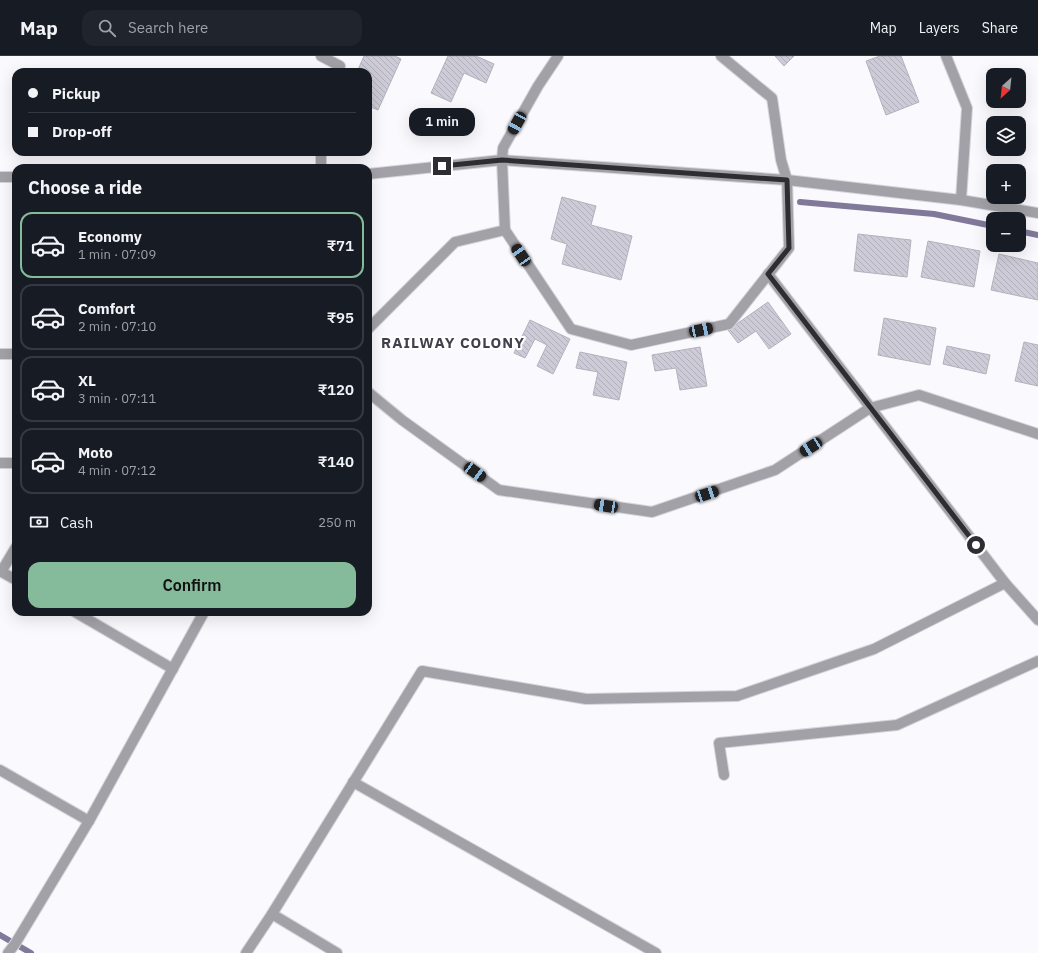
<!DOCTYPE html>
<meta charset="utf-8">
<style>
body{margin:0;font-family:"IBM Plex Sans",sans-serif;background:#20242c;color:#f1f3f6;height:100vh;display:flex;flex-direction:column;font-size:15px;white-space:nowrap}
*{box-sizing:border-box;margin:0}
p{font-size:13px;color:#9ea1a6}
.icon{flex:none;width:22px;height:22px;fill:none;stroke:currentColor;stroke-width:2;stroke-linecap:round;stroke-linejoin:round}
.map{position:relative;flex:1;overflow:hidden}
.panel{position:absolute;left:12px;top:108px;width:360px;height:452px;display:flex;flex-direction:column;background:#171b24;border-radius:12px;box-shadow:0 4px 16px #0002}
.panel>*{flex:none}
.banner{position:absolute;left:12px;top:12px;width:360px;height:88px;border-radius:12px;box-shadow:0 4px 16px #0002;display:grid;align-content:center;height:88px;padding:0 16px;background:#171b24}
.needle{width:26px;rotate:207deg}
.tools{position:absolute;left:986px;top:12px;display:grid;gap:8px}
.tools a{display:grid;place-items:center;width:40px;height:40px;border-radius:8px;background:#171b24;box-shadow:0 4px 16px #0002;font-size:20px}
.end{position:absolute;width:18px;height:18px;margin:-9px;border:5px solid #2e2d32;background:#fff;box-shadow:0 0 0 2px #fff}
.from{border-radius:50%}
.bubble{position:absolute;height:28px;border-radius:12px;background:#171b24;box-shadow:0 4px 16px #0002;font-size:13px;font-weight:600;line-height:28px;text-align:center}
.car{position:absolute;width:12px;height:24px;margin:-12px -6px;border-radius:5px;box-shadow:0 0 3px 1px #0007;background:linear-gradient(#222 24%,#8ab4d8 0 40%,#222 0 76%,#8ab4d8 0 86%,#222 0)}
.banner b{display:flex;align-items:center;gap:14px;height:38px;font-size:15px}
.banner b+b{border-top:1px solid #363941}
.banner i{width:10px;height:10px;background:#f1f3f6}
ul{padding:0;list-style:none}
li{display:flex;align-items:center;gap:12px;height:66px;margin:0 8px 6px;padding:0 8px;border:2px solid #363941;border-radius:12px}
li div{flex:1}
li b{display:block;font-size:15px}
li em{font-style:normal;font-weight:600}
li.active{border-color:#85ba9a}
li>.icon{width:36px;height:36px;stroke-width:1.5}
h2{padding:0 16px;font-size:18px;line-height:48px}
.pay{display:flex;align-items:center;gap:10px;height:44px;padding:0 16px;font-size:15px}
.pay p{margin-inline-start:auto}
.action{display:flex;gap:8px;margin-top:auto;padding:8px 16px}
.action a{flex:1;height:46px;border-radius:12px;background:#85ba9a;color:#111;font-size:16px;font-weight:600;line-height:46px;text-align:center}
header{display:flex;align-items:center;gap:24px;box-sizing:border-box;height:56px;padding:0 20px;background:#171b24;border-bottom:1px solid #363941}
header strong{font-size:19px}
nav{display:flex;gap:22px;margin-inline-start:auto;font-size:14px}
.search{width:280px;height:36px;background:#20242c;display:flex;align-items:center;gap:10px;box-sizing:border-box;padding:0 14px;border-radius:12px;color:#9ea1a6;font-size:15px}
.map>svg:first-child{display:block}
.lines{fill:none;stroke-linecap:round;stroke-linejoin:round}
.stream{stroke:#817999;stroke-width:6}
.building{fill:url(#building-back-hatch);stroke:#b4b1bd}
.minor-casing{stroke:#d5d4d9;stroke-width:12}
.minor{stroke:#a2a1a7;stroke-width:10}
.route{stroke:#2e2d32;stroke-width:5}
.labels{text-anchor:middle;stroke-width:4;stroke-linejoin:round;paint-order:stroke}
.district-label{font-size:15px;font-weight:bold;letter-spacing:1px;fill:#42404a;stroke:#fff}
</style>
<header>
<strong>Map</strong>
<div class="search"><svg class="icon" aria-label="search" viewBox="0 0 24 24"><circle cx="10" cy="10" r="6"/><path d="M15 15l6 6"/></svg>Search here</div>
<nav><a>Map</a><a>Layers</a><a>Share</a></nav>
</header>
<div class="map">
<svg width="1038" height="897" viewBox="0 0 1038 897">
<defs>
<pattern id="building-back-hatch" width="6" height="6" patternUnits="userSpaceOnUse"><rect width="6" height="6" fill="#cecbd8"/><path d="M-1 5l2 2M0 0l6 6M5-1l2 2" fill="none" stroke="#b1afba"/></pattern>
</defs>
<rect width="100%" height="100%" fill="#faf9fe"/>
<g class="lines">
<g class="stream">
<path d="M800 146 934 158 993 170"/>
<path d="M1019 175 1038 179"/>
<path d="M0 879 31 897"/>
</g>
</g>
<g class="building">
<path d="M364 0H395L401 3 378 54 368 50V16H357Z"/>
<path d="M448 0H476L494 8 486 27 464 17 451 46 431 37Z"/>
<path d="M775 0H794L784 10Z"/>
<path d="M880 0H901L919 46 886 59 866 5Z"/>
<path d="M562 141 596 150 591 169 632 180 621 224 562 208 567 188 551 183Z"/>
<path d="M858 178 911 184 907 221 854 215Z"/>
<path d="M928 185 980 195 974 231 921 221Z"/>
<path d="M999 198 1038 207V244L991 234Z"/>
<path d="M768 246 791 278 769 293 756 275 738 287 728 274Z"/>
<path d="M884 262 936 272 930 309 878 299Z"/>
<path d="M530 264 570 283 553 318 537 310 547 289 535 283 525 302 514 297Z"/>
<path d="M1024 286 1038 289V330L1015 325Z"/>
<path d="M947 290 990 299 986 318 943 308Z"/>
<path d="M700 291 707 330 680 334 676 312 655 315 652 299Z"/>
<path d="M580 296 627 306 619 344 593 339 598 316 576 312Z"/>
</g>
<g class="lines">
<defs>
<g id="minor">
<path d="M321 0 340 10"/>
<path d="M558 0 538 30 503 92 502 104 505 174 571 273 631 289 729 268 789 192 787 124 781 104 772 42 721 0"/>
<path d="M946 0 967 52 961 144"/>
<path d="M321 96V112"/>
<path d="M368 118 502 104 787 124 961 144 1038 157"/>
<path d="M0 121H16"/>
<path d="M768 218 1005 527 1038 564"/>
<path d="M368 273 455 186 505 174"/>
<path d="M0 298H16"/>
<path d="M368 336 402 364 499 434 652 456 775 414 870 352 919 339 1038 378"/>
<path d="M0 407H16"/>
<path d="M0 515 16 524"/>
<path d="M1 516 16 491"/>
<path d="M75 556 173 613"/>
<path d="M0 714 89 765"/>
<path d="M724 719 719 687 897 669 1038 605"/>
<path d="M353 726 656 897"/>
<path d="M272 858 337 897"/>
<path d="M8 897 15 888 89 765 204 556"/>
<path d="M246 897 272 858 422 615 586 643 737 640 874 593 1005 527"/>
</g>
</defs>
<use href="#minor" class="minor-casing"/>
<use href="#minor" class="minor"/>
</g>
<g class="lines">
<path class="route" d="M442 110 502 104 787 124 789 192 768 218 976 489"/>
</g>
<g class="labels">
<g class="district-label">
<text x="453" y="292">RAILWAY COLONY</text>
</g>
</g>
</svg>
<div class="tools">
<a><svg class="needle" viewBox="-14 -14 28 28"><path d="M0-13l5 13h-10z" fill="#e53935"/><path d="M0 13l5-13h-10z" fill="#9ea1a6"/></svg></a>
<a><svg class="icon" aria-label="layers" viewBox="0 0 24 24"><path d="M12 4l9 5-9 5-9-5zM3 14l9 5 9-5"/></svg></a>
<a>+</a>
<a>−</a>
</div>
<i class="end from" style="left:976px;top:489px"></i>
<i class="end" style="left:442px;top:110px"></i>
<div class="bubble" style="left:409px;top:52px;width:66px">1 min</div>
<i class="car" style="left:517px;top:67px;rotate:209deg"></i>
<i class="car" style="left:521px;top:199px;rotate:326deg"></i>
<i class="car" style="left:701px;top:274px;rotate:78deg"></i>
<i class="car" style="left:811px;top:391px;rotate:237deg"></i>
<i class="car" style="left:475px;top:416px;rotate:126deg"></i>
<i class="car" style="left:707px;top:438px;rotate:72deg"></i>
<i class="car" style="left:606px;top:450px;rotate:279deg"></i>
<div class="banner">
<b><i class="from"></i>Pickup</b>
<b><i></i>Drop-off</b>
</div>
<section class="panel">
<h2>Choose a ride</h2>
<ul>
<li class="active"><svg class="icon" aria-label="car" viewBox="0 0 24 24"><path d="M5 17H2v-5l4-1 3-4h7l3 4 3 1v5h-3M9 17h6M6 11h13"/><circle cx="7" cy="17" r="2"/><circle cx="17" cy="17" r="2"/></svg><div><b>Economy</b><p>1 min · 07:09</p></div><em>₹71</em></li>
<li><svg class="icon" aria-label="car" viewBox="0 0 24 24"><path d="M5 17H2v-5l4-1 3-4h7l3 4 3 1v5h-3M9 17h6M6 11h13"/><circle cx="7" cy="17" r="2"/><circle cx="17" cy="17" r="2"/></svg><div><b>Comfort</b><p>2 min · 07:10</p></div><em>₹95</em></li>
<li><svg class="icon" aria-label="car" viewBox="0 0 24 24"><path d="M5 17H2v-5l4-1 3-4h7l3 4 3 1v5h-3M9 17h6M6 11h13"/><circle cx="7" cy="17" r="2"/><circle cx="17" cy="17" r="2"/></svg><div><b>XL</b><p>3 min · 07:11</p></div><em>₹120</em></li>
<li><svg class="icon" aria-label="car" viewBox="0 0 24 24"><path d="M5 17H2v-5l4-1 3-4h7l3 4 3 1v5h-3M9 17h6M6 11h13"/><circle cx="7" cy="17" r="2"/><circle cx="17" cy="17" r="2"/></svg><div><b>Moto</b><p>4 min · 07:12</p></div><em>₹140</em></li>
</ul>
<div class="pay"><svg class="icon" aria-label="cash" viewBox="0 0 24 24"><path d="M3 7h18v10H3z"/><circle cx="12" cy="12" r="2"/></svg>Cash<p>250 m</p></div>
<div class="action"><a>Confirm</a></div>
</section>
</div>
